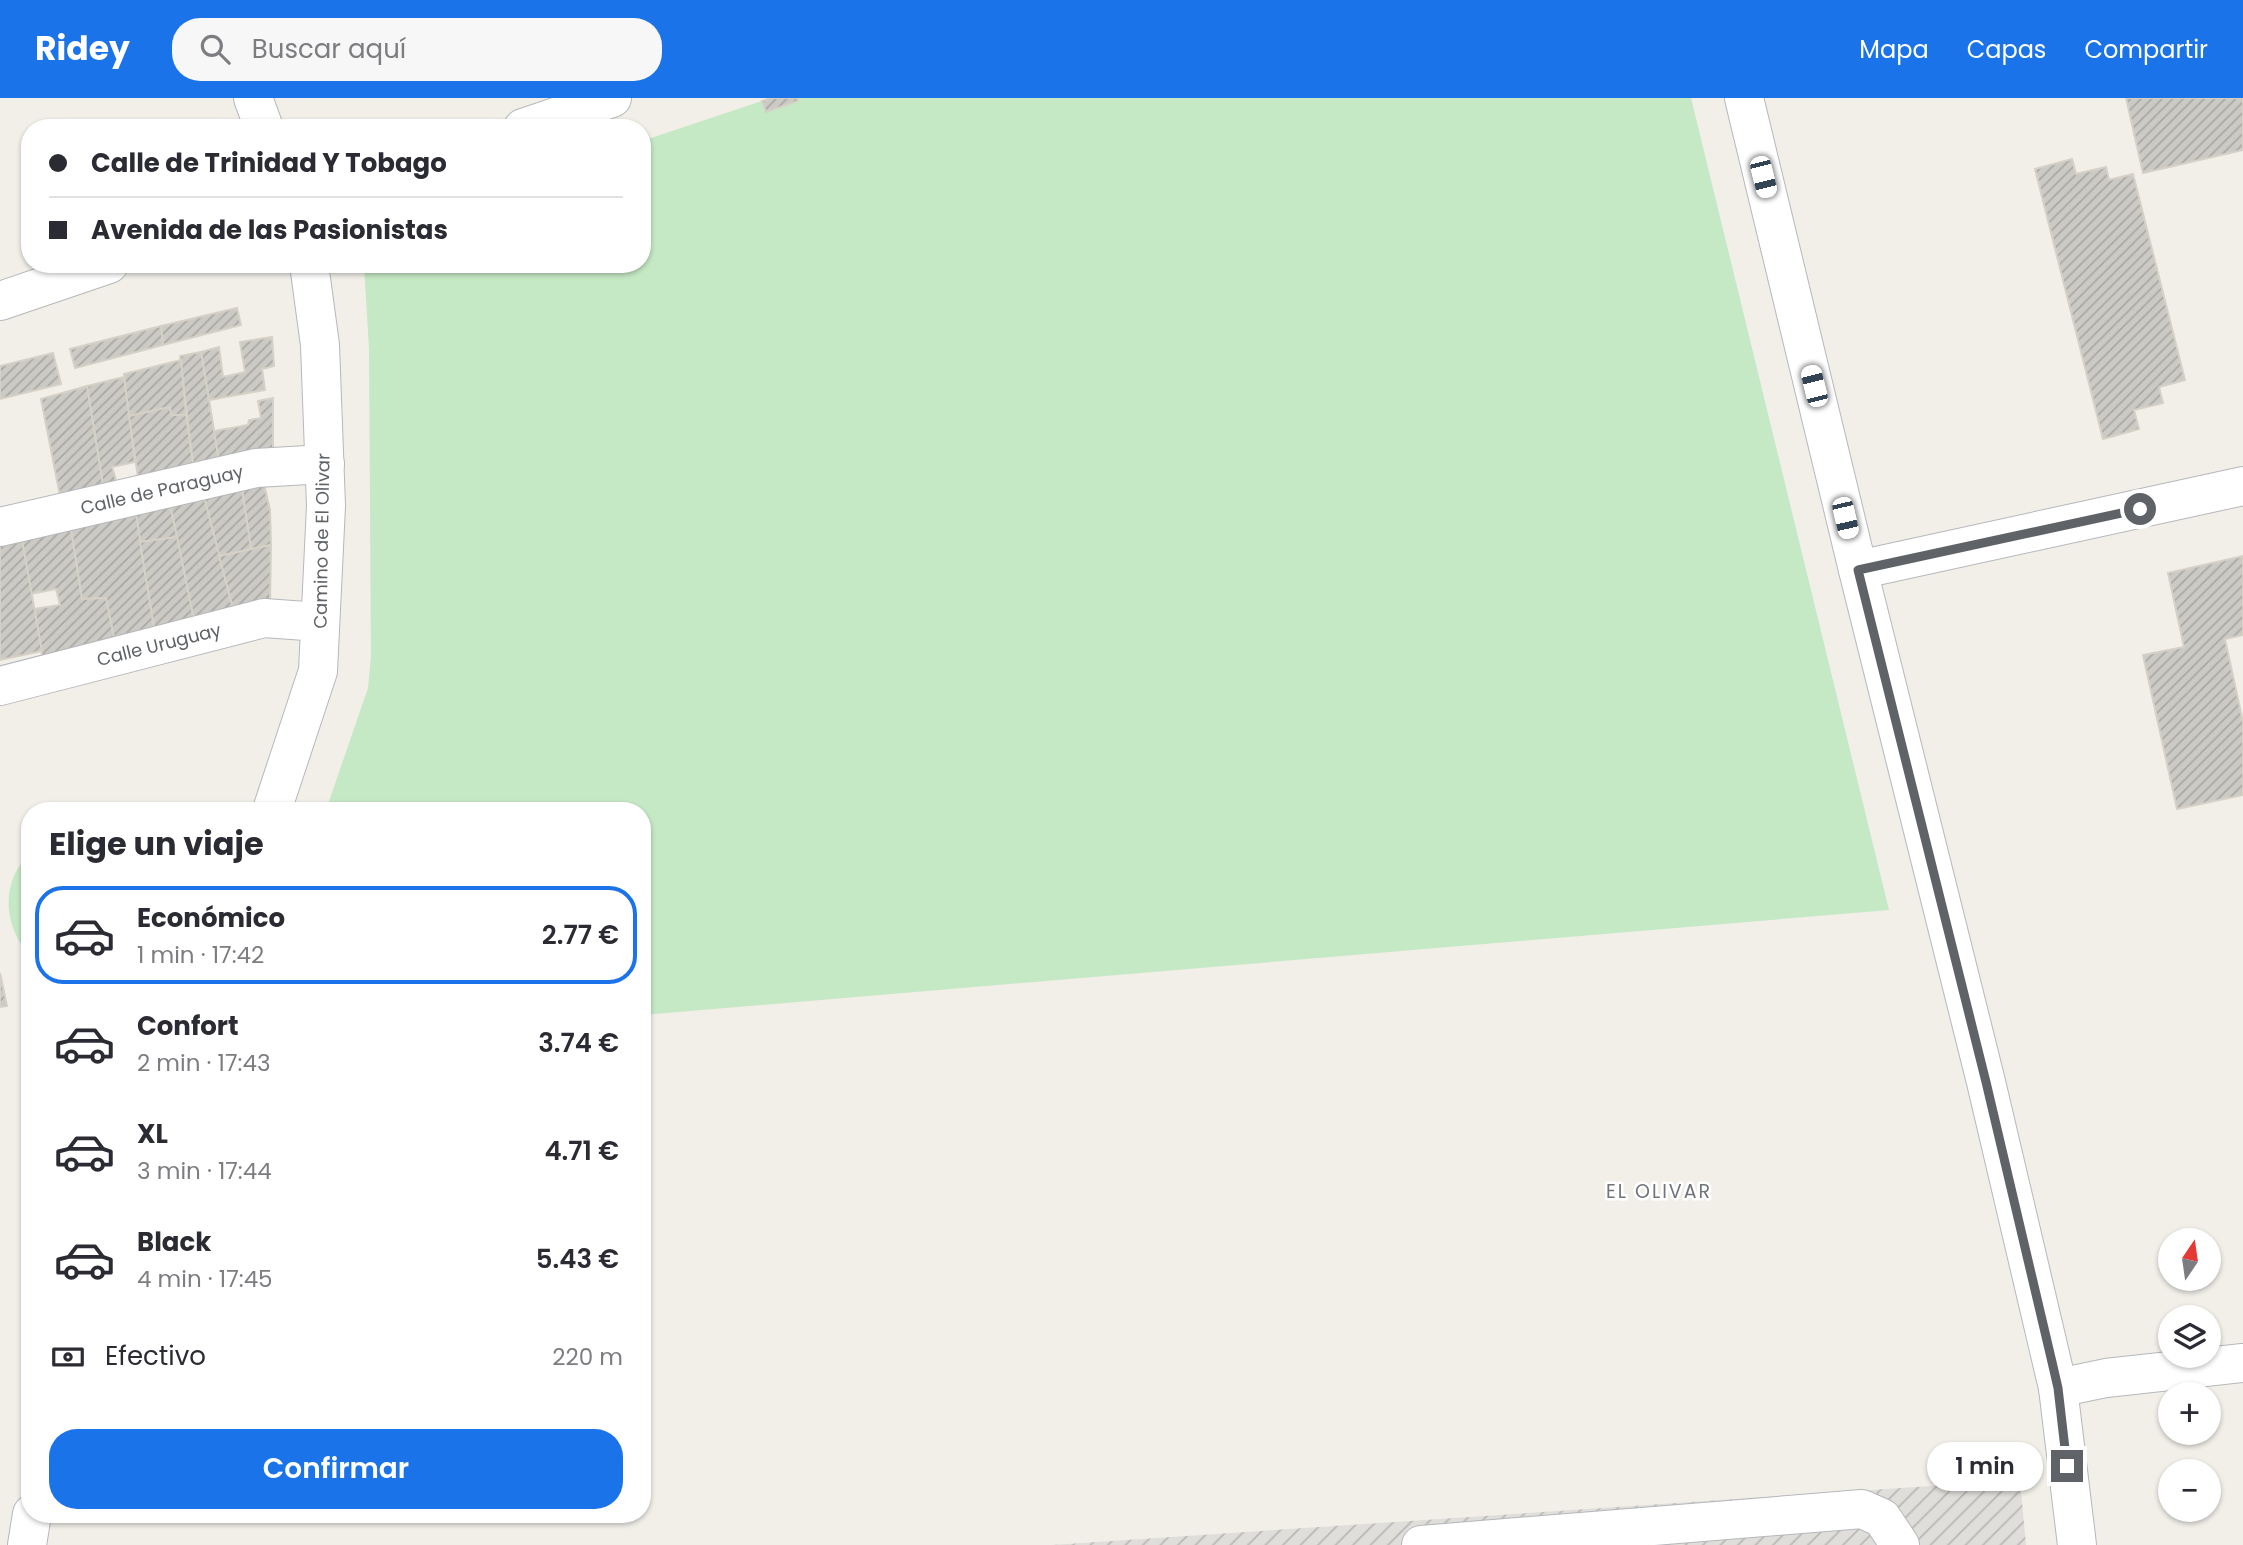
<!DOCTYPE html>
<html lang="es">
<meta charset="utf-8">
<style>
body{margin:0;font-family:Poppins,sans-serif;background:#f7f7f7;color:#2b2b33;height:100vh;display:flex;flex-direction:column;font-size:26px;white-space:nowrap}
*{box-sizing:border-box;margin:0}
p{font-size:23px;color:#7c7c81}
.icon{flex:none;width:38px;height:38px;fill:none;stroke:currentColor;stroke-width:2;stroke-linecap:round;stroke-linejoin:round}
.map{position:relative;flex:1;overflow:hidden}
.side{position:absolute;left:21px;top:704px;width:630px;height:721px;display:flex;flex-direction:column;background:#fff;border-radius:28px;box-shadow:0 2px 5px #0004}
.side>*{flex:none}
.banner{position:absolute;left:21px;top:21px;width:630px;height:154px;border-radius:28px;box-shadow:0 2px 5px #0004;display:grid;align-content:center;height:154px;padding:0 28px;background:#fff}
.needle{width:46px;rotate:13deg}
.buttons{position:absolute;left:2158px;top:1130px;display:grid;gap:14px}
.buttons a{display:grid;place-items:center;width:63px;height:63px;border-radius:50%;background:#fff;box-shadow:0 2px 5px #0004;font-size:35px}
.end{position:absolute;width:32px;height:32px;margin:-16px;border:9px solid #5f6368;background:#fff;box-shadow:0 0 0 4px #fff}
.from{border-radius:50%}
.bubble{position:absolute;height:49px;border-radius:24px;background:#fff;box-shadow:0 2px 5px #0004;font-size:23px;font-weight:600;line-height:49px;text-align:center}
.car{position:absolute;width:21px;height:42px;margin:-21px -10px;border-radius:9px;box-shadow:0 0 5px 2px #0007;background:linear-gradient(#fff 24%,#345 0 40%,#fff 0 76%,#345 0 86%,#fff 0)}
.banner b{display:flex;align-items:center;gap:24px;height:66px;font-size:26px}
.banner b+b{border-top:2px solid #e1e1e2}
.banner i{width:18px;height:18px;background:#2b2b33}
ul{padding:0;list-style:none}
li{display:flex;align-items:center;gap:21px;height:98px;margin:0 14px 10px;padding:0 14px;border:4px solid transparent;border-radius:28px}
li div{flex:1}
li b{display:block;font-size:26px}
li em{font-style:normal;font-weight:600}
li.selected{border-color:#1a73e8}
li>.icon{width:63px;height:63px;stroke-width:1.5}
h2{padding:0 28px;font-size:32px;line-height:84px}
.pay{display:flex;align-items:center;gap:18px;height:77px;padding:0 28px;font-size:26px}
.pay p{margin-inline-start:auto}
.primary-button{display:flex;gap:14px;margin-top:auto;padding:14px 28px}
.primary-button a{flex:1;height:80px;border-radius:28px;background:#1a73e8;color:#fff;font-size:28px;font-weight:600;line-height:80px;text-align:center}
header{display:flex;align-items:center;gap:42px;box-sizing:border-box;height:98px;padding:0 35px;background:#1a73e8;color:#fff}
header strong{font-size:33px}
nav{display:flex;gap:38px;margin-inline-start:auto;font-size:24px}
.search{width:490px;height:63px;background:#f7f7f7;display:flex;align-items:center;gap:18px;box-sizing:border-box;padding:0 24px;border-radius:28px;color:#7c7c81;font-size:26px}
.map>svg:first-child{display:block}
.industrial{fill:url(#industrial-furrows)}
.green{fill:#c5e8c5}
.building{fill:url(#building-hatch);stroke:#d6d1c6;stroke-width:2}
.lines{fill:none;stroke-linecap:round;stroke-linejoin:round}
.minor-casing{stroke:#b5b8bc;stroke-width:40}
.minor{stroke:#fff;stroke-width:38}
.route{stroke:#5f6368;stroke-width:9}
.labels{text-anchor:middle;stroke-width:5;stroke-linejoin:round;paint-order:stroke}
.street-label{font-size:18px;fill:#5f6368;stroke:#fff}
.neighbourhood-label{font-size:19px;letter-spacing:2px;fill:#70757a;stroke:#fff}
</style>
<header>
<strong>Ridey</strong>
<div class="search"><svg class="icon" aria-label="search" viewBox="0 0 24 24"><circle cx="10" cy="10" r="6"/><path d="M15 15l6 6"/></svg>Buscar aquí</div>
<nav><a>Mapa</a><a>Capas</a><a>Compartir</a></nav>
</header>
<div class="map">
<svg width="2243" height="1447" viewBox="0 0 2243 1447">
<defs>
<pattern id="industrial-furrows" width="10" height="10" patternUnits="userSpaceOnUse" patternTransform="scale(1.75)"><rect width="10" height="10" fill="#e0deda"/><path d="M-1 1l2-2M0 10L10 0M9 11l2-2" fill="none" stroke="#b9b8b5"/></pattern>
<pattern id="building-hatch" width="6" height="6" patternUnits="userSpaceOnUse" patternTransform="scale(1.75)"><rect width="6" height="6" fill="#cccac5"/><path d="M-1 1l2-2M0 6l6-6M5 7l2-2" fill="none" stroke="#a9a8a4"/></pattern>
</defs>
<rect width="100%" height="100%" fill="#f1efe8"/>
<path class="industrial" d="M2020 1382 2026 1447H1052Z"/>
<g class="green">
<path d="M771 0H1691L1889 812 642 917V712H326L368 590 371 559 369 251 364 166H642V43Z"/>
<path d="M30 755V858C3 828 0 784 30 755Z"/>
</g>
<g class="building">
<path d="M771 0H797L798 3 766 14 762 3Z"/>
<path d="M2126 0H2243V52L2143 75Z"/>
<path d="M2072 61 2076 76 2106 69 2109 82 2133 76 2185 282 2159 289 2163 305 2134 312 2139 331 2103 341 2035 71Z"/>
<path d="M237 210 241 227 163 247 161 228Z"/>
<path d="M161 228 163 247 75 270 70 251Z"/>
<path d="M272 239 274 268 262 271 265 292 209 302 201 254 219 249 223 279 245 274 240 244Z"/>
<path d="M201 254 220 368 194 373 180 258Z"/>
<path d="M53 255 61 286 0 301V268Z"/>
<path d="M181 262 186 317H171L170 309 129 318 124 276Z"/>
<path d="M124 279 135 364 112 369 118 389 104 394 87 288Z"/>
<path d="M87 288 104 394 61 403 41 301Z"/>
<path d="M273 300V359L220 368 214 333 248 327 249 322 261 320 258 303Z"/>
<path d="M170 309 171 317H186L194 373 139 386 129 318Z"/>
<path d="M263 382 270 412 271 447 251 451 241 385Z"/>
<path d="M241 385 251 451 219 458 203 395Z"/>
<path d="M203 395 234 514 194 522 169 402Z"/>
<path d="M169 402 177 439 140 444 135 410Z"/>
<path d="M135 410 154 529 114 540 106 500 82 501 70 426Z"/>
<path d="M70 426 82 501 106 500 114 540 43 562 33 511 60 507 56 491 30 496 21 436Z"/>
<path d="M21 436 42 553 0 562V442Z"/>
<path d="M177 439 194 522 154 529 140 444Z"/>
<path d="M271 447 270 507 234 514 219 458Z"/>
<path d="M2243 458V537L2225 541 2243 624V697L2177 711 2143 557 2184 549 2168 475Z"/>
<path d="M0 875 7 908 0 909Z"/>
</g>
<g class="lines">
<defs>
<g id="minor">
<path d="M253 0 264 30"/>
<path d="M1744 0 1858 472 1986 984 2058 1290 2077 1447"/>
<path d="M523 30 612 0"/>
<path d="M0 203 109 166"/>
<path d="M0 429 256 370 325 366"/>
<path d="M1858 472 2243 388"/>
<path d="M0 588 264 520 320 524"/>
<path d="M272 712 318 573 326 408 320 247 309 166"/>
<path d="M2058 1290 2106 1280 2243 1265"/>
<path d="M27 1447 32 1416"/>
<path d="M1421 1447 1862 1411 1882 1420 1900 1447"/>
</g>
</defs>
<use href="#minor" class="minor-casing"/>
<use href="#minor" class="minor"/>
</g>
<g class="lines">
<path class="route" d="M2067 1368 2058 1290 2052 1264 1986 984 1858 472 2140 411"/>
</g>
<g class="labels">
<g class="street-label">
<text transform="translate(162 392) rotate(-13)" y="6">Calle de Paraguay</text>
<text transform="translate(322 443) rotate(-89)" y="6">Camino de El Olivar</text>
<text transform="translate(159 547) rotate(-14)" y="6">Calle Uruguay</text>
</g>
<g class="neighbourhood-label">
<text x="1659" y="1100">EL OLIVAR</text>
</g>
</g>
</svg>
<div class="buttons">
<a><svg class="needle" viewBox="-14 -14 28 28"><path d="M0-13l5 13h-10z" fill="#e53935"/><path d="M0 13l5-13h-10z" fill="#7c7c81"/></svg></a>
<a><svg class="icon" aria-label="layers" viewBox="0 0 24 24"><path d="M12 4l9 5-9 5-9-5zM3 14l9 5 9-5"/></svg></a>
<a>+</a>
<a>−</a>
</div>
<i class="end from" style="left:2140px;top:411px"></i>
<i class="end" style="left:2067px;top:1368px"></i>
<div class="bubble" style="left:1927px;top:1344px;width:116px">1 min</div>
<i class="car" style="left:1763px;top:79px;rotate:166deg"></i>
<i class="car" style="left:1814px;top:288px;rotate:346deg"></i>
<i class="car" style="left:1845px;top:420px;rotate:167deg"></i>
<div class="banner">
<b><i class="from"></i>Calle de Trinidad Y Tobago</b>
<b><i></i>Avenida de las Pasionistas</b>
</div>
<section class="side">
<h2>Elige un viaje</h2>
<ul>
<li class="selected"><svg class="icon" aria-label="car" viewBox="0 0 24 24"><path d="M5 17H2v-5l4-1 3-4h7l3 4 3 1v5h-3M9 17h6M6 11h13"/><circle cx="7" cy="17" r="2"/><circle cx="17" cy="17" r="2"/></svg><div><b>Económico</b><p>1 min · 17:42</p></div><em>2.77 €</em></li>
<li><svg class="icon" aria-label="car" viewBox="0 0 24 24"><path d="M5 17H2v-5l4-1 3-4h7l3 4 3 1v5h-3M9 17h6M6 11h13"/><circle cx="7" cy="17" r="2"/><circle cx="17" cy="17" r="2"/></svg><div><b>Confort</b><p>2 min · 17:43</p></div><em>3.74 €</em></li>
<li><svg class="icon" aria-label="car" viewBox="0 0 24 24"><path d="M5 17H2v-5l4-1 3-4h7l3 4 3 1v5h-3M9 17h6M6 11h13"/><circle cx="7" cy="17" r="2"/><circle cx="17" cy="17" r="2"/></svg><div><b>XL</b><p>3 min · 17:44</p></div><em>4.71 €</em></li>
<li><svg class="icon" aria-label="car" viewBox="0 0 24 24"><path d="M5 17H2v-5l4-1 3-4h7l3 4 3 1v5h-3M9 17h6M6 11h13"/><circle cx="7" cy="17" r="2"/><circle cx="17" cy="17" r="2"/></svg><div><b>Black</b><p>4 min · 17:45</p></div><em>5.43 €</em></li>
</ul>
<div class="pay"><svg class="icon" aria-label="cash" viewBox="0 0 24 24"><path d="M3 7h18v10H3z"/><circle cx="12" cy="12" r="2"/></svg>Efectivo<p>220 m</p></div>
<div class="primary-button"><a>Confirmar</a></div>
</section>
</div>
